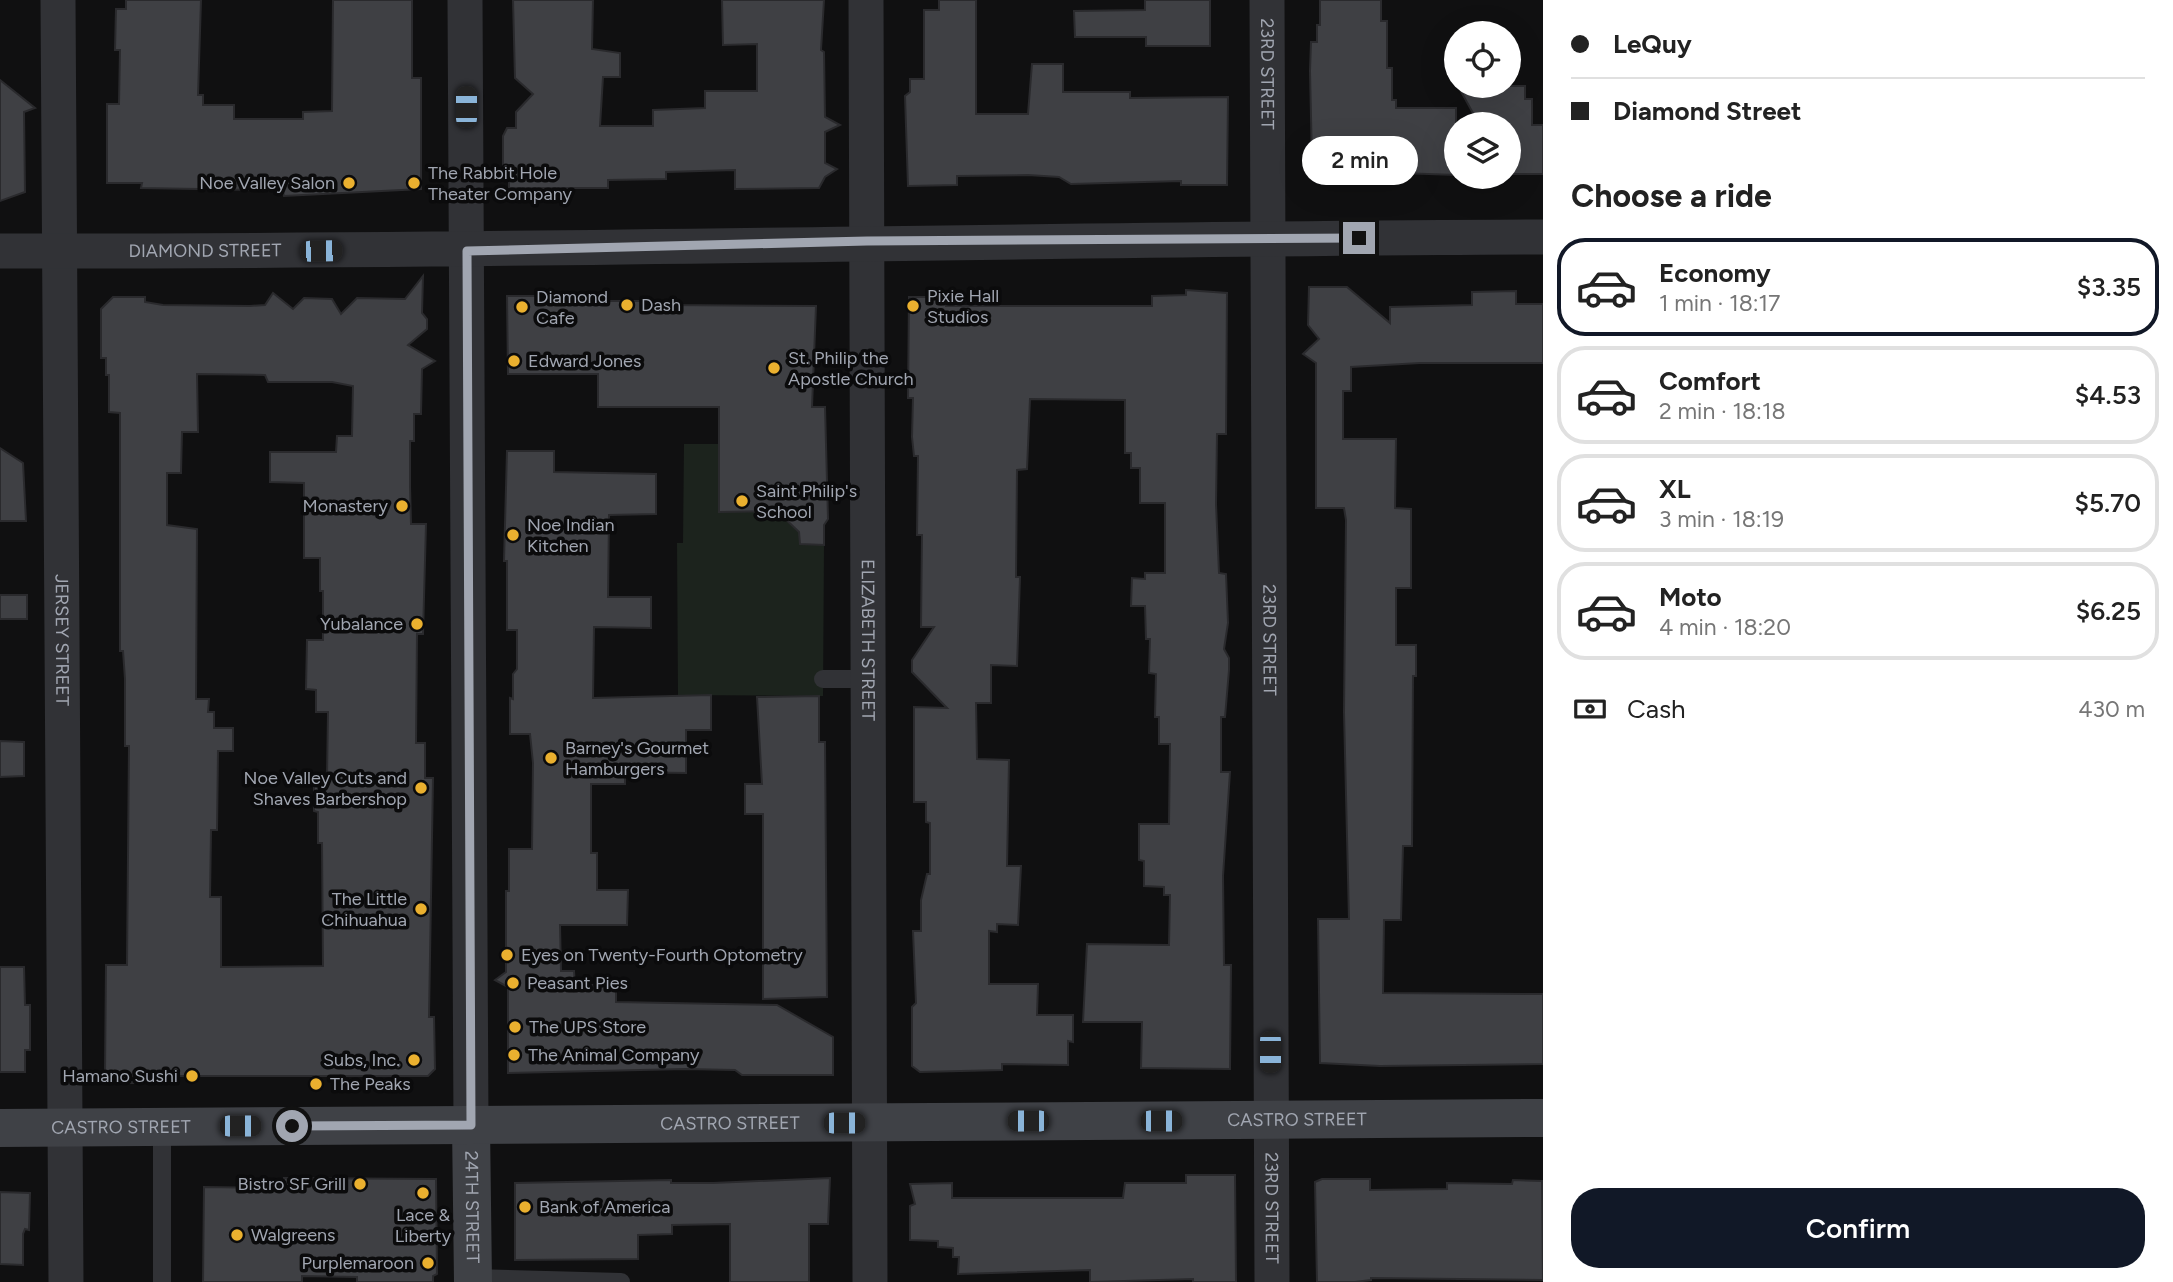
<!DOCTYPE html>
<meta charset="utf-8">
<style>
body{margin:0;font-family:Figtree,sans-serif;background:#f2f2f2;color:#222;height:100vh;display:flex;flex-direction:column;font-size:26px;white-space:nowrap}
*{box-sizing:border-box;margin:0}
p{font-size:23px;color:#767676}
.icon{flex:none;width:38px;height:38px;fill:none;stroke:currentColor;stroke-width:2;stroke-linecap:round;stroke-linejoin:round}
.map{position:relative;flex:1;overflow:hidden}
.panel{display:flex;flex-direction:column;background:#fff;width:630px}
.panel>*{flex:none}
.banner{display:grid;align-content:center;height:154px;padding:0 28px;background:#fff}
.fabs{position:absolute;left:1444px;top:21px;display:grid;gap:14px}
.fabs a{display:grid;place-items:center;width:77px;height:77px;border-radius:50%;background:#fff;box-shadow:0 7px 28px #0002;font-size:35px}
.end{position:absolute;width:32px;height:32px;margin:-16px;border:9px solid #a1a6b1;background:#111;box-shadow:0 0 0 4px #111}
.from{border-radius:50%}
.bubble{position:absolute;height:49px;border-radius:24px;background:#fff;box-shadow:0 7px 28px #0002;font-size:23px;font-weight:600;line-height:49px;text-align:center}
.car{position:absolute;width:21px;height:42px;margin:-21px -10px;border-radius:9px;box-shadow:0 0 5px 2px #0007;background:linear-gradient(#222 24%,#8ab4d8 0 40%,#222 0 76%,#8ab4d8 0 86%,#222 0)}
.banner b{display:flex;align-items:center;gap:24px;height:66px;font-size:26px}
.banner b+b{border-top:2px solid #e0e0e0}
.banner i{width:18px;height:18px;background:#222}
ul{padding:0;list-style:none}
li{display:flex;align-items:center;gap:21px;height:98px;margin:0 14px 10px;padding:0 14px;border:4px solid #e0e0e0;border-radius:28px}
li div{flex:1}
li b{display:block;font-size:26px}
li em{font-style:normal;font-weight:600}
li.selected{border-color:#111827}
li>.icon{width:63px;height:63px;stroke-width:1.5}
h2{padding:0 28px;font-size:32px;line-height:84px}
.pay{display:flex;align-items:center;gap:18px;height:77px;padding:0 28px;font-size:26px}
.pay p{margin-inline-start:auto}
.primary-button{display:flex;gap:14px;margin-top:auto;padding:14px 28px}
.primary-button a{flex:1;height:80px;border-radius:28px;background:#111827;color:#fff;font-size:28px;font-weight:600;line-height:80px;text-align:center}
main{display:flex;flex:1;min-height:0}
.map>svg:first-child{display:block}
.green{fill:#1c231d}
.building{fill:#3f4044;stroke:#2a2a2d;stroke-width:2;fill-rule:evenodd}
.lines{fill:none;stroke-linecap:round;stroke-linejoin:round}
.lane{stroke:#313236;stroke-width:18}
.street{stroke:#313236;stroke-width:35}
.secondary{stroke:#3f4146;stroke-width:38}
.route{stroke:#a1a6b1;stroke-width:9}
.poi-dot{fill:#eab02f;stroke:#0b0b0c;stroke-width:2.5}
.labels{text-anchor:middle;stroke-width:7;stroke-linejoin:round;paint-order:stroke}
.street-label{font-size:18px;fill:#a1a6b1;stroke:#0b0b0c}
.poi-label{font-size:18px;fill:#a1a6b1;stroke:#0b0b0c;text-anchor:start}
</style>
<main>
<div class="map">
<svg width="1543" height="1282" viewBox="0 0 1543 1282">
<rect width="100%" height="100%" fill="#101011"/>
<path class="green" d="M684 444H719V492H767V511H788V522L799 532 800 544 824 545 823 696 678 695 677 543H683Z"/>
<g class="building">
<path d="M126 0H201L198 95H203V105H234V119H303V112L332 111 333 0H412V78H421V189L284 196 283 192 263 190 141 188 142 183H107V104H119L120 50H115L116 9H126Z"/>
<path d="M513 0H593L592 49 620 53V77H603L600 126H653V110L705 108V91H757V44L723 45 722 0H824L821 50 824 52 825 117 840 125 825 132V163L837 169 825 177 819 188 735 189V170L666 172V179L608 180V188H509V171L503 166V136L507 128H516V112L533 94 515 78Z"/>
<path d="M939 0H976V114H1028L1032 64H1063V92H1130V98L1228 97 1227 185H1181V181L1071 184 1059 177 1028 175 957 176V185L908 186 905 96 910 92V79H924V10H939Z"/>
<path d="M1145 0H1210V46H1146V37H1075L1074 11 1145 10Z"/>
<path d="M1320 0H1381V21H1387V68H1392V100H1396V108H1456V175L1371 172V184H1322L1323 180H1318V162H1312L1310 71 1311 42H1317V25H1320Z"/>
<path d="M0 80 35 108 24 112 25 192 0 201Z"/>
<path d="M1458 86H1525V99H1532V125H1543V174H1508V124H1479Z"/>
<path d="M423 276 422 313 427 319V329L408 345 435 361 422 369 421 414H414V441H410V486L411 524H426L423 634H417L416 743H425V778H433L429 1017H434L435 1069 428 1076H161V1083H114L105 1075 106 965H127L129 746H125V679L123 651H120V413L109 412V375H106V358H101V309L113 297H145V302L163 305 250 306 265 305 273 293 293 309 304 298 332 299 341 314 357 298 405 299ZM197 374 265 375 268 382H332L353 386 352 436H337L336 452H270V482L304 483V558H320V591H323V640H307L306 689 316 690V712H328L327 778H314V811L318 812V843H322L323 966 221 967V897H210L211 830H217L218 751H233V728H214V712H208L209 699H196L197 529 167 525V473H181L182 432H198Z"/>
<path d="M1309 287H1347L1390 323V307L1472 305V292L1516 291V304H1543V363H1420L1351 367V391H1343V439H1396L1395 508 1411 509V588H1396V645H1416V676H1413L1412 846H1403L1401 920H1384L1383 993 1543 994V1064L1380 1066 1320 1063 1318 919H1349L1344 712 1346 520 1344 508H1316V363L1303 354 1319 339 1308 325Z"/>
<path d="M1186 290 1227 293 1226 434H1217L1216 504 1219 573 1226 574 1228 623 1224 649 1229 658V670L1225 717H1221V772H1230L1223 876 1224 965H1231L1230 1069 1141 1068 1142 1022H1083L1087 944 1169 945 1170 895H1164V887L1144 886V861L1139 860V824H1169L1170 744H1159V717H1155L1156 674 1149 673 1150 639H1146L1145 606H1131L1132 578 1145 579V573H1165V503H1140V468H1131V453H1125V400L1030 399 1027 469 1017 470 1016 577H1020L1017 666 991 665V703H976L977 759 1009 760 1007 866H1021L1018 925 997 924V932L989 931V984H1038L1037 1015H1073V1042L1068 1041V1065L1002 1064V1070L920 1072 912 1066V1007L916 1003 913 931H921V900L927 874H930V823L926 822V802H914V707L947 708 912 672V660L934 627H921L922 535H917L918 456H914L912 437 913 398H908L909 297H945L946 306H1152V296L1186 295Z"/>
<path d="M507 296H586V301H667V305L816 306 812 407H825L828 519 824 525V545L800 544 799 532 777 511 719 512V407H598V374H508Z"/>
<path d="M0 448 23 463 26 521H0Z"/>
<path d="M507 451H554V472L656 474V514L609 515 608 597H651V628L594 627 593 698 711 695V730H686V773L625 772V784H591V853H597V890H628L627 925H560L561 971H574L575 985H616V1002L777 1005 833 1037V1075H742L735 1070 685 1069 508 1073V987L495 980 506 972V891H509V849H532L533 763 530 734H510V698L513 699V674L517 669V630H507V561H504Z"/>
<rect x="0" y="595" width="27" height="24"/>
<path d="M819 696V742H825L827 997 763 999V814H745V784H762L757 697Z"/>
<path d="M0 741 24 742V776L0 777Z"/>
<path d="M0 967H24L25 1005H30V1050H25V1072H0Z"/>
<path d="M1186 1175H1235L1236 1282H1193V1279L1090 1282V1270L958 1274 959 1257H953V1248L938 1247V1241L910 1240V1206L915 1204 910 1184 952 1183V1198H1123L1125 1183H1186Z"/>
<path d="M284 1178 436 1179 437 1274 433 1276V1282H357V1277L302 1276V1282H203L204 1187 270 1188 271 1185H284Z"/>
<path d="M830 1178 828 1224H809V1282H730V1224L672 1225V1234L638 1235V1259L515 1260V1183L671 1180V1183H713Z"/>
<path d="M1322 1179H1370V1190L1447 1189V1183L1512 1184 1513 1180 1542 1181 1543 1280 1371 1278V1280L1355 1282H1317L1315 1182Z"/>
<path d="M0 1192 30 1193 29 1230 25 1229 23 1234V1265L0 1264Z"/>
</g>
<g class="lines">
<g class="lane">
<path d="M823 679H869"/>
<path d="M473 1278 621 1282"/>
<path d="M162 1282V1127"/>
</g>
<g class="street">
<path id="s1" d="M58 0 66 1282"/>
<path d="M465 0 471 1125"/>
<path id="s2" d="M866 0 870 1282"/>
<path id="s3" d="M1267 0 1272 1282"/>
<path id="s4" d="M0 251C514 252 1029 239 1543 237"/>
</g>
<g class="secondary">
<path id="s5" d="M471 1125 473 1282"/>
<path id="s6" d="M0 1128 1543 1118"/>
</g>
</g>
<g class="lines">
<path class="route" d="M292 1126 471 1125 467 251 867 241 1359 238"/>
</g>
<g class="poi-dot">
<circle cx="349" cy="183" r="7"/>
<circle cx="414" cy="183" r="7"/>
<circle cx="627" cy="305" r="7"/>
<circle cx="913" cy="306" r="7"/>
<circle cx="522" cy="307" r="7"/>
<circle cx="514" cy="361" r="7"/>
<circle cx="774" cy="368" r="7"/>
<circle cx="742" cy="501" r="7"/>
<circle cx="402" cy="506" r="7"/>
<circle cx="513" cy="535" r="7"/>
<circle cx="417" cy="624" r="7"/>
<circle cx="551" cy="758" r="7"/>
<circle cx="421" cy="788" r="7"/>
<circle cx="421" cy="909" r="7"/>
<circle cx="507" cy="955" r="7"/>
<circle cx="513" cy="983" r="7"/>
<circle cx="515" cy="1027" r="7"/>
<circle cx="514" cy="1055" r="7"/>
<circle cx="414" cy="1060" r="7"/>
<circle cx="192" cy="1076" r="7"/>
<circle cx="316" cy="1084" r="7"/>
<circle cx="360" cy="1184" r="7"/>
<circle cx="423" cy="1193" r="7"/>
<circle cx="525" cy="1207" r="7"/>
<circle cx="237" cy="1235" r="7"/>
<circle cx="428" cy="1263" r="7"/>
</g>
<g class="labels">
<g class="street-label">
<text dy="6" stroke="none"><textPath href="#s3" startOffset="74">23RD STREET</textPath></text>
<text dy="6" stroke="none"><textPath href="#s4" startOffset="205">DIAMOND STREET</textPath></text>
<text dy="6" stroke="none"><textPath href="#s1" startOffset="640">JERSEY STREET</textPath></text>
<text dy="6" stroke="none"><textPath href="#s2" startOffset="640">ELIZABETH STREET</textPath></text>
<text dy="6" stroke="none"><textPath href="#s3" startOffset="640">23RD STREET</textPath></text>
<text dy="6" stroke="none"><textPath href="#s6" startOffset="1297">CASTRO STREET</textPath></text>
<text dy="6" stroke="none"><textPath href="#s6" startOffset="730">CASTRO STREET</textPath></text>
<text dy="6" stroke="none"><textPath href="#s6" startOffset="121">CASTRO STREET</textPath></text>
<text dy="6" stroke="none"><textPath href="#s5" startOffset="82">24TH STREET</textPath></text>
<text dy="6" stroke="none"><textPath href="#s3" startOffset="1208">23RD STREET</textPath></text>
</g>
<g class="poi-label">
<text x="428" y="179">The Rabbit Hole<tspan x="428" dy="21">Theater Company</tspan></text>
<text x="335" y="189" text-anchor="end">Noe Valley Salon</text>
<text x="927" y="302">Pixie Hall<tspan x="927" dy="21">Studios</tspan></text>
<text x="536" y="303">Diamond<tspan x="536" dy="21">Cafe</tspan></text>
<text x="641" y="311">Dash</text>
<text x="788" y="364">St. Philip the<tspan x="788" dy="21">Apostle Church</tspan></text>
<text x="528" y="367">Edward Jones</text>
<text x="756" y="497">Saint Philip's<tspan x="756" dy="21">School</tspan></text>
<text x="388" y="512" text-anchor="end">Monastery</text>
<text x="527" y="531">Noe Indian<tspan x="527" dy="21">Kitchen</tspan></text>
<text x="403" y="630" text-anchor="end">Yubalance</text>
<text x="565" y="754">Barney's Gourmet<tspan x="565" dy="21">Hamburgers</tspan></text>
<text x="407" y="784" text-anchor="end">Noe Valley Cuts and<tspan x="407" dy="21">Shaves Barbershop</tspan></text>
<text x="407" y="905" text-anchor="end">The Little<tspan x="407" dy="21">Chihuahua</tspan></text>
<text x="521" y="961">Eyes on Twenty-Fourth Optometry</text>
<text x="527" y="989">Peasant Pies</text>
<text x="529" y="1033">The UPS Store</text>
<text x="528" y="1061">The Animal Company</text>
<text x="400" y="1066" text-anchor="end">Subs, Inc.</text>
<text x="178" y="1082" text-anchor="end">Hamano Sushi</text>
<text x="330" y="1090">The Peaks</text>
<text x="346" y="1190" text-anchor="end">Bistro SF Grill</text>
<text x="539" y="1213">Bank of America</text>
<text x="423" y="1221" text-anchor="middle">Lace &amp;<tspan x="423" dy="21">Liberty</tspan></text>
<text x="251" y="1241">Walgreens</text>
<text x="414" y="1269" text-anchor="end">Purplemaroon</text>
</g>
</g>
</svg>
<div class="fabs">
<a><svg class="icon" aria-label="locate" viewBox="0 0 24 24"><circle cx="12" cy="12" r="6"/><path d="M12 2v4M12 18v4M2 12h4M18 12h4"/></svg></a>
<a><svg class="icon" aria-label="layers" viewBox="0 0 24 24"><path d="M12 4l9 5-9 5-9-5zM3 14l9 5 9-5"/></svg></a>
</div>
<i class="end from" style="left:292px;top:1126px"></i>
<i class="end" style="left:1359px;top:238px"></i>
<div class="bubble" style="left:1302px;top:136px;width:116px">2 min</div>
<i class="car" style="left:466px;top:107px;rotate:0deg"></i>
<i class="car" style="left:321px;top:251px;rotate:89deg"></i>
<i class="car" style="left:1270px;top:1052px;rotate:180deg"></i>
<i class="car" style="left:1028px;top:1121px;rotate:270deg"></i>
<i class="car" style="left:1161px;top:1121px;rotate:90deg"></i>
<i class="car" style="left:844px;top:1123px;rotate:90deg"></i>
<i class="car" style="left:240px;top:1126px;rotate:90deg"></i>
</div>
<section class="panel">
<div class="banner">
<b><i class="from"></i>LeQuy</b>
<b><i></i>Diamond Street</b>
</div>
<h2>Choose a ride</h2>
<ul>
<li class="selected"><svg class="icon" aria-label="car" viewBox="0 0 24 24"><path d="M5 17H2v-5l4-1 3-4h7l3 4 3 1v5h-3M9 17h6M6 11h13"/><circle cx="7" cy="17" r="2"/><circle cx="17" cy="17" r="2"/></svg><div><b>Economy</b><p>1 min · 18:17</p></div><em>$3.35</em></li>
<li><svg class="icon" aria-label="car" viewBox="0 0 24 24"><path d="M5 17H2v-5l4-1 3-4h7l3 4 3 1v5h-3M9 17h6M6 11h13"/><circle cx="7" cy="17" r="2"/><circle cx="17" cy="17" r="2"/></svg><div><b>Comfort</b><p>2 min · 18:18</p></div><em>$4.53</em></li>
<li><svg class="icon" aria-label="car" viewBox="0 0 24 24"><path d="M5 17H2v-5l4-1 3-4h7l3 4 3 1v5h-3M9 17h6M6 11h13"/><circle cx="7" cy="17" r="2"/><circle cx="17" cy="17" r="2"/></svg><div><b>XL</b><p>3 min · 18:19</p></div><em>$5.70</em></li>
<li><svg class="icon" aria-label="car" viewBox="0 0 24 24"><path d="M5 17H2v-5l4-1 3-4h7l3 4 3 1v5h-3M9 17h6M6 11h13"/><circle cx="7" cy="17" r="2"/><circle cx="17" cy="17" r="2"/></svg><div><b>Moto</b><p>4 min · 18:20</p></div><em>$6.25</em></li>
</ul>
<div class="pay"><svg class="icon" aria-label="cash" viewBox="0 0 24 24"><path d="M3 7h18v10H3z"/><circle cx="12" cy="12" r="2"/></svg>Cash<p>430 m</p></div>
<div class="primary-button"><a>Confirm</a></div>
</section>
</main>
